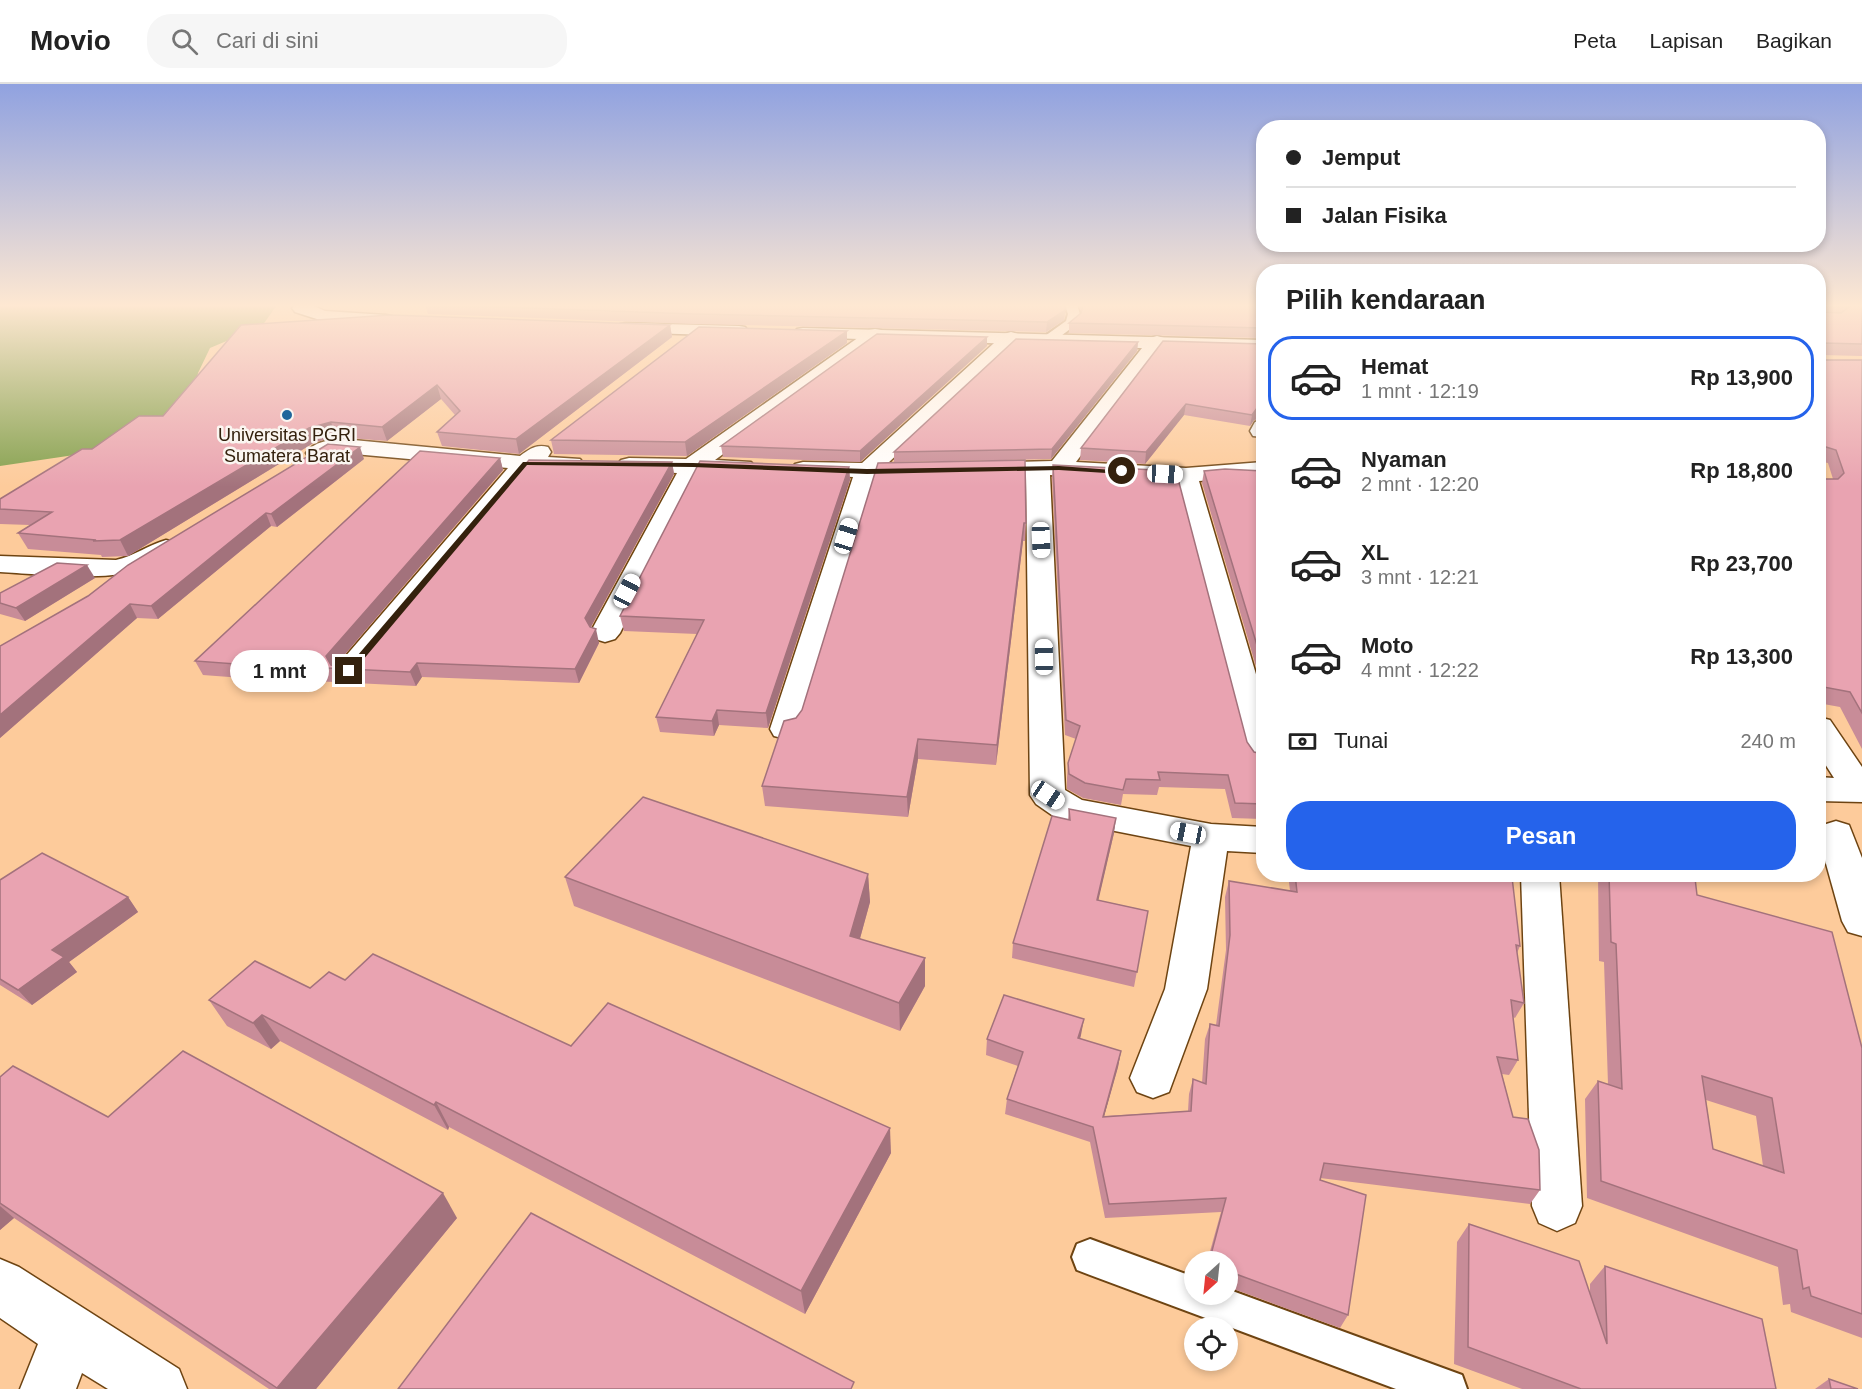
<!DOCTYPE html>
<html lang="id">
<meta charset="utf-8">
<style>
body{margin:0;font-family:Helvetica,sans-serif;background:#f6f6f6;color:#222;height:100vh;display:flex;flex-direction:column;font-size:22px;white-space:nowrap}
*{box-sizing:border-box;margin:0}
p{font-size:20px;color:#767676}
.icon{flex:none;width:33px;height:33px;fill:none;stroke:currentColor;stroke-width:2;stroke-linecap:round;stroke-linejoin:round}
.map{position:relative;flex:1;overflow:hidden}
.side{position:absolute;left:1256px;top:180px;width:570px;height:618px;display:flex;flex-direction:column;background:#fff;border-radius:24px;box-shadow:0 3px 9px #0003}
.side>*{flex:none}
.guide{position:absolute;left:1256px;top:36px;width:570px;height:132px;border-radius:24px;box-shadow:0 3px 9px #0003;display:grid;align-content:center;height:132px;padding:0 30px;background:#fff}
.needle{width:39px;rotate:207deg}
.controls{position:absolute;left:1184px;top:1167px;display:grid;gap:12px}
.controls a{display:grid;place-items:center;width:54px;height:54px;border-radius:50%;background:#fff;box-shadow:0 3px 9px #0003;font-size:30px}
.end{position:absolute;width:27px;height:27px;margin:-14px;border:8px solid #34210d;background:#fff;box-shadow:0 0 0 3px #fff}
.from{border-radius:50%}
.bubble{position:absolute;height:42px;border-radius:21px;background:#fff;box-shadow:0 3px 9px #0003;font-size:20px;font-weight:600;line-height:42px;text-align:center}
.car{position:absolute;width:18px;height:36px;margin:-18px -9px;border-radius:8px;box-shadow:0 0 4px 2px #0007;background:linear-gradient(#fff 24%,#345 0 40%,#fff 0 76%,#345 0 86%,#fff 0)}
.guide b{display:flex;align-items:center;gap:21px;height:57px;font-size:22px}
.guide b+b{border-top:2px solid #e0e0e0}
.guide i{width:15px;height:15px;background:#222}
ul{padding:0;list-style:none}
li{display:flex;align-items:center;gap:18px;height:84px;margin:0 12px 9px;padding:0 18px;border:3px solid transparent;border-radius:24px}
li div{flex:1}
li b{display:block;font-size:22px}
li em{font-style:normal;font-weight:600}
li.active{border-color:#2563eb}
li>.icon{width:54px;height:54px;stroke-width:1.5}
h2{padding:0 30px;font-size:27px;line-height:72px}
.pay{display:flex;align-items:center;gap:15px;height:66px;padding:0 30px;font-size:22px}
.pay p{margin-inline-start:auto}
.primary-button{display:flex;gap:12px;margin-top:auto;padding:12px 30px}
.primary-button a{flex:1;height:69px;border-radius:24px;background:#2563eb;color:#fff;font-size:24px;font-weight:600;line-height:69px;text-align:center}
header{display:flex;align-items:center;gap:36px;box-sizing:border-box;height:84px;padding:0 30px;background:#fff;border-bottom:2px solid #e0e0e0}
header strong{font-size:28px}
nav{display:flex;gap:33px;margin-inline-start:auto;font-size:21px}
.search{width:420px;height:54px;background:#f6f6f6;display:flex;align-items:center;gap:15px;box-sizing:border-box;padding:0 21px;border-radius:24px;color:#767676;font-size:22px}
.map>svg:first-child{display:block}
.forest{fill:#83a04d}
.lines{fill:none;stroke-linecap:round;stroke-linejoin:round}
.service-casing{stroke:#6e4412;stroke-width:4}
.minor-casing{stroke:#6e4412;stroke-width:3}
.tertiary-casing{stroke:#6e4412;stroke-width:3}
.service{fill:#fff;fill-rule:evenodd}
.minor{fill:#fff;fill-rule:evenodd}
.tertiary{fill:#fff;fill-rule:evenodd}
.wall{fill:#c88c98;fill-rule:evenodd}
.shaded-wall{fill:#a3727c}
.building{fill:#e9a3b1;stroke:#a3727c;stroke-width:1.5;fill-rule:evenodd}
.route{fill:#34210d}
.poi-dot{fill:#20669b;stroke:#fbf6f1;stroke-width:2}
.labels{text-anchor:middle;stroke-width:5;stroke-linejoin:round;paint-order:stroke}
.far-poi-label{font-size:18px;fill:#34210d;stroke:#fbf6f1}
</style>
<header>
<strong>Movio</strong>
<div class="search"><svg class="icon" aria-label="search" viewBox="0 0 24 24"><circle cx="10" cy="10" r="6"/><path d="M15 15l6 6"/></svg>Cari di sini</div>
<nav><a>Peta</a><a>Lapisan</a><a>Bagikan</a></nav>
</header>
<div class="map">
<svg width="1862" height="1305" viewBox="0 0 1862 1305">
<rect width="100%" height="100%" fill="#fdcb9b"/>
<path class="forest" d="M0 221H277L262 242 210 264 198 289 193 313 166 337 81 370 0 382Z"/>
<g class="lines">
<defs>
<g id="service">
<path d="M1065 221H1077L1080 230 1078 239 1053 258H1045L1043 255 1045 252 1066 237 1068 230Z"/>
<path d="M1090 1155 1194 1193V1210H1227V1205L1462 1291 1467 1305H1396L1090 1191 1077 1186 1072 1173 1077 1160Z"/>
</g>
<g id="minor">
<path d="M875 245 881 246 884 250 881 254 715 376 751 378 755 383 751 388 743 390 700 389 620 549 615 555 605 558 595 555 590 549 677 389 621 386 617 381 621 376 629 374 686 375 869 246Z"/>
<path d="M1011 248 1018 250 1020 254 1018 258 888 379 928 382 932 387 928 392 920 394 877 393 802 645 798 652 786 655 774 652 770 645 853 393 795 390 791 385 795 380 803 378 862 379 1004 250Z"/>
<path d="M1157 252 1164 254 1166 258 1076 378 1186 384 1263 378V392L1199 397 1263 614V683L1251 680 1246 672 1176 397 1050 391 1065 706 1082 716 1211 740 1263 743V769L1227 767 1207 905 1169 1008 1153 1014 1137 1008 1130 994 1165 905 1191 762 1059 736 1036 720 1030 711 1026 392 980 393 972 391 968 386 972 381 980 379 1052 377 1150 254Z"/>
<path d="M1263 336V353L1253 352 1250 347 1255 338Z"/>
<path d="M343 355 520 372C530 365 536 360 548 363L551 368 548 373 580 375 584 380 580 385 572 387 531 386 360 593 349 596 338 593 334 587 338 581 508 384 343 369 317 376 309 374 306 369C314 357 330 356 343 355Z"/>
<path d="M166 456 175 458 179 464C151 505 44 490 0 488V472L116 476C134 472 148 461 166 456Z"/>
<path d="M1818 633 1830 636 1862 683V718L1818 717V693L1834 694 1818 669Z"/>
<path d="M1836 737 1849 741 1862 774V852L1848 848 1842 837 1818 751 1823 741Z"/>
<path d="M1521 790H1559L1582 1122 1575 1139 1557 1147 1539 1139 1532 1122Z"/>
<path d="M0 1175 19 1183 179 1285 187 1305H108L82 1289 76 1305H20L38 1260 0 1234Z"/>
</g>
<g id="tertiary">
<path d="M295 221H312L325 227 386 231 392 232 395 236 392 240 386 241 323 237 295 228 292 224Z"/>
<path d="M626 239 739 242 745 243 748 247 745 251 739 252 620 248 617 244 620 240Z"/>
<path d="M803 244 1263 256V268L797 253 794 249 797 245Z"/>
</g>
</defs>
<use href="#service" class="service-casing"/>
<use href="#minor" class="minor-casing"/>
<use href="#tertiary" class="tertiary-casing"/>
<use href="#service" class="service"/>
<use href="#minor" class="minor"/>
<use href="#tertiary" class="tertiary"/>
</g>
<g class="wall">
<path d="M425 221H1066L1064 236 1046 248 695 240 428 230Z"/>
<path d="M1078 221H1263V254L1069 249V239L1081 229V228Z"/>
<path d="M1818 221H1862V272L1822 271V273L1824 276H1862V665L1840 623 1818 619ZM1822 227 1835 228 1837 229 1822 228ZM1823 378 1828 379 1833 395H1824Z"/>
<path d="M670 241 672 253 519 370 442 362 437 348 455 331 441 315 387 357 336 353 315 358 128 472 102 473 101 471 28 465 18 449 30 441 0 440V415L92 365 163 332Z"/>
<path d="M1138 258 1137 267 1051 375 894 378V368Z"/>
<path d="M847 259 687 372 554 370 551 356Z"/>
<path d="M1263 260V334L1254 336 1250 342 1184 331 1145 380 1080 376 1081 364Z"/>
<path d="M987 262 860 378 723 373 721 362Z"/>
<path d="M500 374 503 386 335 582 343 584 355 581 672 378 674 390 591 543 599 559 579 599 422 593 416 602 313 597 311 599 203 591 195 577Z"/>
<path d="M364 375 277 443 271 442 158 535 137 534 0 654V562L88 512Z"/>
<path d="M878 379 1026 439 1025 457H1023L996 681 918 675 908 733 765 722 762 702 796 634 802 626Z"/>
<path d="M1053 381 1254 668 1263 670V730L1262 735 1232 734 1225 705 1159 703 1157 711 1123 710 1121 721 1083 714 1067 705V694L1068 679 1076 655 1065 651 1052 393Z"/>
<path d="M849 383 850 396 768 644 719 641 714 652 660 648 656 633 697 550 624 547 620 532Z"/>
<path d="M1204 387H1263V606L1202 399Z"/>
<path d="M95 494 25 537 0 530V509Z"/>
<path d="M1069 725 1114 749 1098 816 1148 827 1134 903 1012 874 1013 859 1068 736Z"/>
<path d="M868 790 870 818 860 854 925 902 900 947 574 822 565 793Z"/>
<path d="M1288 790H1500L1520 862 1517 869 1524 919 1515 934 1513 933 1518 976 1509 991 1502 990 1513 1033 1540 1106 1530 1120 1320 1094V1096L1348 1231 1340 1244 1228 1203 1227 1204V1178H1207L1221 1128 1105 1134 1090 1058 1005 1030 1007 1015 1018 982 986 971 987 955 1081 951 1080 955 1121 967 1118 983 1104 1032 1188 1027 1189 1010 1193 995 1202 999 1205 955 1210 940 1216 941 1226 866 1225 813 1229 797 1290 807Z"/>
<path d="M1598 790H1683L1697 811 1862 964V1254L1791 1228 1790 1220 1783 1221 1778 1183 1587 1114 1585 1015 1598 997 1608 1000 1604 878 1599 877ZM1706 1016 1756 1032 1763 1082 1713 1065Z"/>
<path d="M0 796 128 813 138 828 69 878 77 888 32 921 0 901Z"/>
<path d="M345 896 571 962 891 1069 805 1230 449 1043 448 1046 280 957 271 965 227 942 209 916 310 904Z"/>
<path d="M0 993 108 1033 457 1134 316 1305H269L14 1134 0 1146Z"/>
<path d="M1469 1140 1590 1208V1200L1605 1182 1776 1305H1522L1454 1280 1457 1158Z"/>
<path d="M1829 1295 1858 1305H1815Z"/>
</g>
<g class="shaded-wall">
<path d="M1066 221 1064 236 1046 248 1047 238Z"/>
<path d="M670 241 672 253 519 370 516 355Z"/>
<path d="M847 247V259L687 372 685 358Z"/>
<path d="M987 253V262L860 378V367Z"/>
<path d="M1138 258 1137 267 1051 375 1052 365Z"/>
<path d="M437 301 441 315 387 357 382 343Z"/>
<path d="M1186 320 1184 331 1145 380 1146 368Z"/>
<path d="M1263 323 1262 334 1254 336 1250 342 1252 331 1257 324Z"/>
<path d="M331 338 336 353 315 358 128 472 120 456 309 344Z"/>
<path d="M360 363 364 375 277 443 271 430Z"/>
<path d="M500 374 503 386 333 584 326 572Z"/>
<path d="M672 378 674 390 588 548 585 534Z"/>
<path d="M849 383 850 396 768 644 766 629Z"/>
<path d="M266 429 271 442 158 535 151 522Z"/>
<path d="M1024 439 1023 457 996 681 997 661Z"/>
<path d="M87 481 95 494 25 537 16 524Z"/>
<path d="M130 520 137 534 0 654V631Z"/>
<path d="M596 545 599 559 579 599 575 585Z"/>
<path d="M417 579 422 593 416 602 410 588Z"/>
<path d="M306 583 313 597 311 599 304 585Z"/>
<path d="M717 626 719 641 714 652 712 637Z"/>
<path d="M918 655V675L908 733 907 713Z"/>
<path d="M1116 734 1114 749 1095 831 1097 816Z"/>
<path d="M868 790 870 818 853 880 850 852Z"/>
<path d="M128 813 138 828 69 878 77 888 32 921 18 906 52 866Z"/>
<path d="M925 874V902L900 947 899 919Z"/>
<path d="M262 931 280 957 271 965 253 939Z"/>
<path d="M1084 935 1081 951 1075 969 1078 954Z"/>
<path d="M1121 967 1118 983 1100 1047 1103 1033Z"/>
<path d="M436 1018 449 1043 448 1046 434 1021Z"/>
<path d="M890 1044 891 1069 805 1230 801 1207Z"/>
<path d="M443 1109 457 1134 316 1305H278L277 1304Z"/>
<path d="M0 1122 14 1134 0 1146Z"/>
<path d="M1233 1189 1227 1204 1230 1194Z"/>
</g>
<g class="building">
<path d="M446 221H1066L1065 226 1047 238 694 230Z"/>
<path d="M1083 221H1263V244L1069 239 1081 229Z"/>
<path d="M1818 221H1821L1822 228 1841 229 1849 223 1846 221H1862V260L1824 259 1822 262V273L1824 276H1862V629L1850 608 1818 602ZM1826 363 1836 366 1844 389 1838 395H1824L1823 365Z"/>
<path d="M390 231 670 241 516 355 437 348 460 327 437 301 382 343 331 338 309 344 120 456 93 457 96 456 18 449 52 428 0 425V415L82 365H92L139 332H163L241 241Z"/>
<path d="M699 243 847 247 685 358 551 356Z"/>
<path d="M877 250 987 253 860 367 721 362Z"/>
<path d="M1016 255 1138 258 1052 365 894 368Z"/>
<path d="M1163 257 1263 260V323L1257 324 1252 331 1186 320 1146 368 1081 364Z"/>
<path d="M328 360 360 363 271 430 266 429 151 522 130 520 0 631V562L88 512 128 481Z"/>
<path d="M420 367 500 374 326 572 331 581 343 584 355 581 529 376 672 378 585 534 590 543 596 545 575 585 417 579 410 588 306 583 304 585 195 577Z"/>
<path d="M1025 376 1026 439H1024L997 661 918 655 907 713 762 702 784 637 796 634 802 626 878 379Z"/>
<path d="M700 377 849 383 766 629 717 626 712 637 656 633 704 536 620 532Z"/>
<path d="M1053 381 1176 387 1247 658 1254 668 1263 670V720L1235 719 1228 691 1158 688 1160 696 1126 695 1123 706 1085 699 1069 690 1068 679 1080 642 1066 636Z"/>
<path d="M1225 385 1263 387V581L1204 387Z"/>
<path d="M57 479 87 481 16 524 0 519V509Z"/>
<path d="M643 713 868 790 850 852 925 874 899 919 565 793Z"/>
<path d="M1069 725 1116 734 1097 816 1148 827 1137 888 1013 859 1052 732 1070 736Z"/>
<path d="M42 769 128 813 52 866 64 873 18 906 0 895V796Z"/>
<path d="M1295 790H1500L1512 793 1520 862 1516 861 1524 919 1511 916 1518 976 1497 973 1513 1033 1528 1035 1539 1066 1540 1106 1324 1079 1320 1096 1366 1111 1348 1231 1233 1189 1230 1194 1227 1192V1178H1209L1226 1114 1109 1120 1093 1043 1007 1015 1023 968 987 955 1004 911 1084 935 1078 954 1121 967 1103 1033 1191 1027 1193 995 1206 1000 1210 940 1219 942 1230 851 1229 797 1297 808Z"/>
<path d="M1609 790H1683L1695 794 1697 811 1832 848 1862 964V1230L1811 1212 1809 1203 1803 1205 1797 1166 1601 1097 1598 997 1622 1005 1616 860 1611 858ZM1702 992 1772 1014 1784 1089 1713 1065Z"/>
<path d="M373 870 571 962 608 919 890 1044 801 1207 436 1018 434 1021 262 931 253 939 209 916 255 877 310 904 329 888 345 896Z"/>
<path d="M183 967 443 1109 277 1304 0 1119V993L13 982 108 1033Z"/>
<path d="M531 1129 854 1298 851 1305H398Z"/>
<path d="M1469 1140 1579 1177 1607 1260 1605 1182 1762 1235 1776 1305H1581L1468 1263Z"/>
<path d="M1829 1295 1858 1305H1831Z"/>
</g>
<linearGradient id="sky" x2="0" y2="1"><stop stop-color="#90a2e0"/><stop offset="0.55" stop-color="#fee8d2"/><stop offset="1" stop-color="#fee8d2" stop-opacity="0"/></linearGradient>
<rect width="1862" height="403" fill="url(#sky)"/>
<path class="route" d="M523 378 693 379 867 385 1059 382 1126 387 1122 390 1059 386 867 390 693 383 527 381 352 589H346V585Z"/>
<circle class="poi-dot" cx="287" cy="331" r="6"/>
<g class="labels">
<g class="far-poi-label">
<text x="287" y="357">Universitas PGRI<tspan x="287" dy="21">Sumatera Barat</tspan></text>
</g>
</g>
</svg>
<div class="controls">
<a><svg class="needle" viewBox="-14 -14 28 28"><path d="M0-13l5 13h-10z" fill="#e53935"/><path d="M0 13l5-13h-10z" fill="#767676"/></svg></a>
<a><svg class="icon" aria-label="locate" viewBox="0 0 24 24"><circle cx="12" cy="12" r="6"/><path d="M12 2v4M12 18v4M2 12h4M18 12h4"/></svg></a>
</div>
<i class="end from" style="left:1122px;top:387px"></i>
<i class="end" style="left:349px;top:587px"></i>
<div class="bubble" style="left:230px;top:566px;width:99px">1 mnt</div>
<i class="car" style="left:1165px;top:390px;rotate:93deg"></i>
<i class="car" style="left:846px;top:452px;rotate:17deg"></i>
<i class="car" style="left:1041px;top:456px;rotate:178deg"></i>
<i class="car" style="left:627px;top:507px;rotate:28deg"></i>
<i class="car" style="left:1044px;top:573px;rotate:359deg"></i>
<i class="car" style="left:1048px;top:711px;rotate:124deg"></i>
<i class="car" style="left:1188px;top:749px;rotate:281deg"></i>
<div class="guide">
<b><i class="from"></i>Jemput</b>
<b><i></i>Jalan Fisika</b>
</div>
<section class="side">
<h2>Pilih kendaraan</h2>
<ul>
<li class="active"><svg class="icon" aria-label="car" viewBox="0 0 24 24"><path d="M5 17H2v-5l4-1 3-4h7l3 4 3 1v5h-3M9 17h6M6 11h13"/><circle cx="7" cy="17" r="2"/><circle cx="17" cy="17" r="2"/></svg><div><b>Hemat</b><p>1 mnt · 12:19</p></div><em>Rp 13,900</em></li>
<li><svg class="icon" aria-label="car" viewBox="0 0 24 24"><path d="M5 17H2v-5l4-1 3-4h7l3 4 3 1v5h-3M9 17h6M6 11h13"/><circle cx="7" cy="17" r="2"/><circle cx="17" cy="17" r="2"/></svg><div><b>Nyaman</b><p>2 mnt · 12:20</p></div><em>Rp 18,800</em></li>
<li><svg class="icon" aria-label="car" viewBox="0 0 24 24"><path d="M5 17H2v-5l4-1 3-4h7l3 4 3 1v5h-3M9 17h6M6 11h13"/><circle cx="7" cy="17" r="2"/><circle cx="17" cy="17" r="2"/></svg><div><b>XL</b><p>3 mnt · 12:21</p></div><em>Rp 23,700</em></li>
<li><svg class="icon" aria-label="car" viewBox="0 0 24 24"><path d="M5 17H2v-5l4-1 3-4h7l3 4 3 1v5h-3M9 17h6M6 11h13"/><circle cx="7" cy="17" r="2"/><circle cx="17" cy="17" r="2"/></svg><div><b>Moto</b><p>4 mnt · 12:22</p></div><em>Rp 13,300</em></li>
</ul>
<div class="pay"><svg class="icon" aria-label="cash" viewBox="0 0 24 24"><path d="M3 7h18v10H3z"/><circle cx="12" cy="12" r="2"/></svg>Tunai<p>240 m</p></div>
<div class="primary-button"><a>Pesan</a></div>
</section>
</div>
